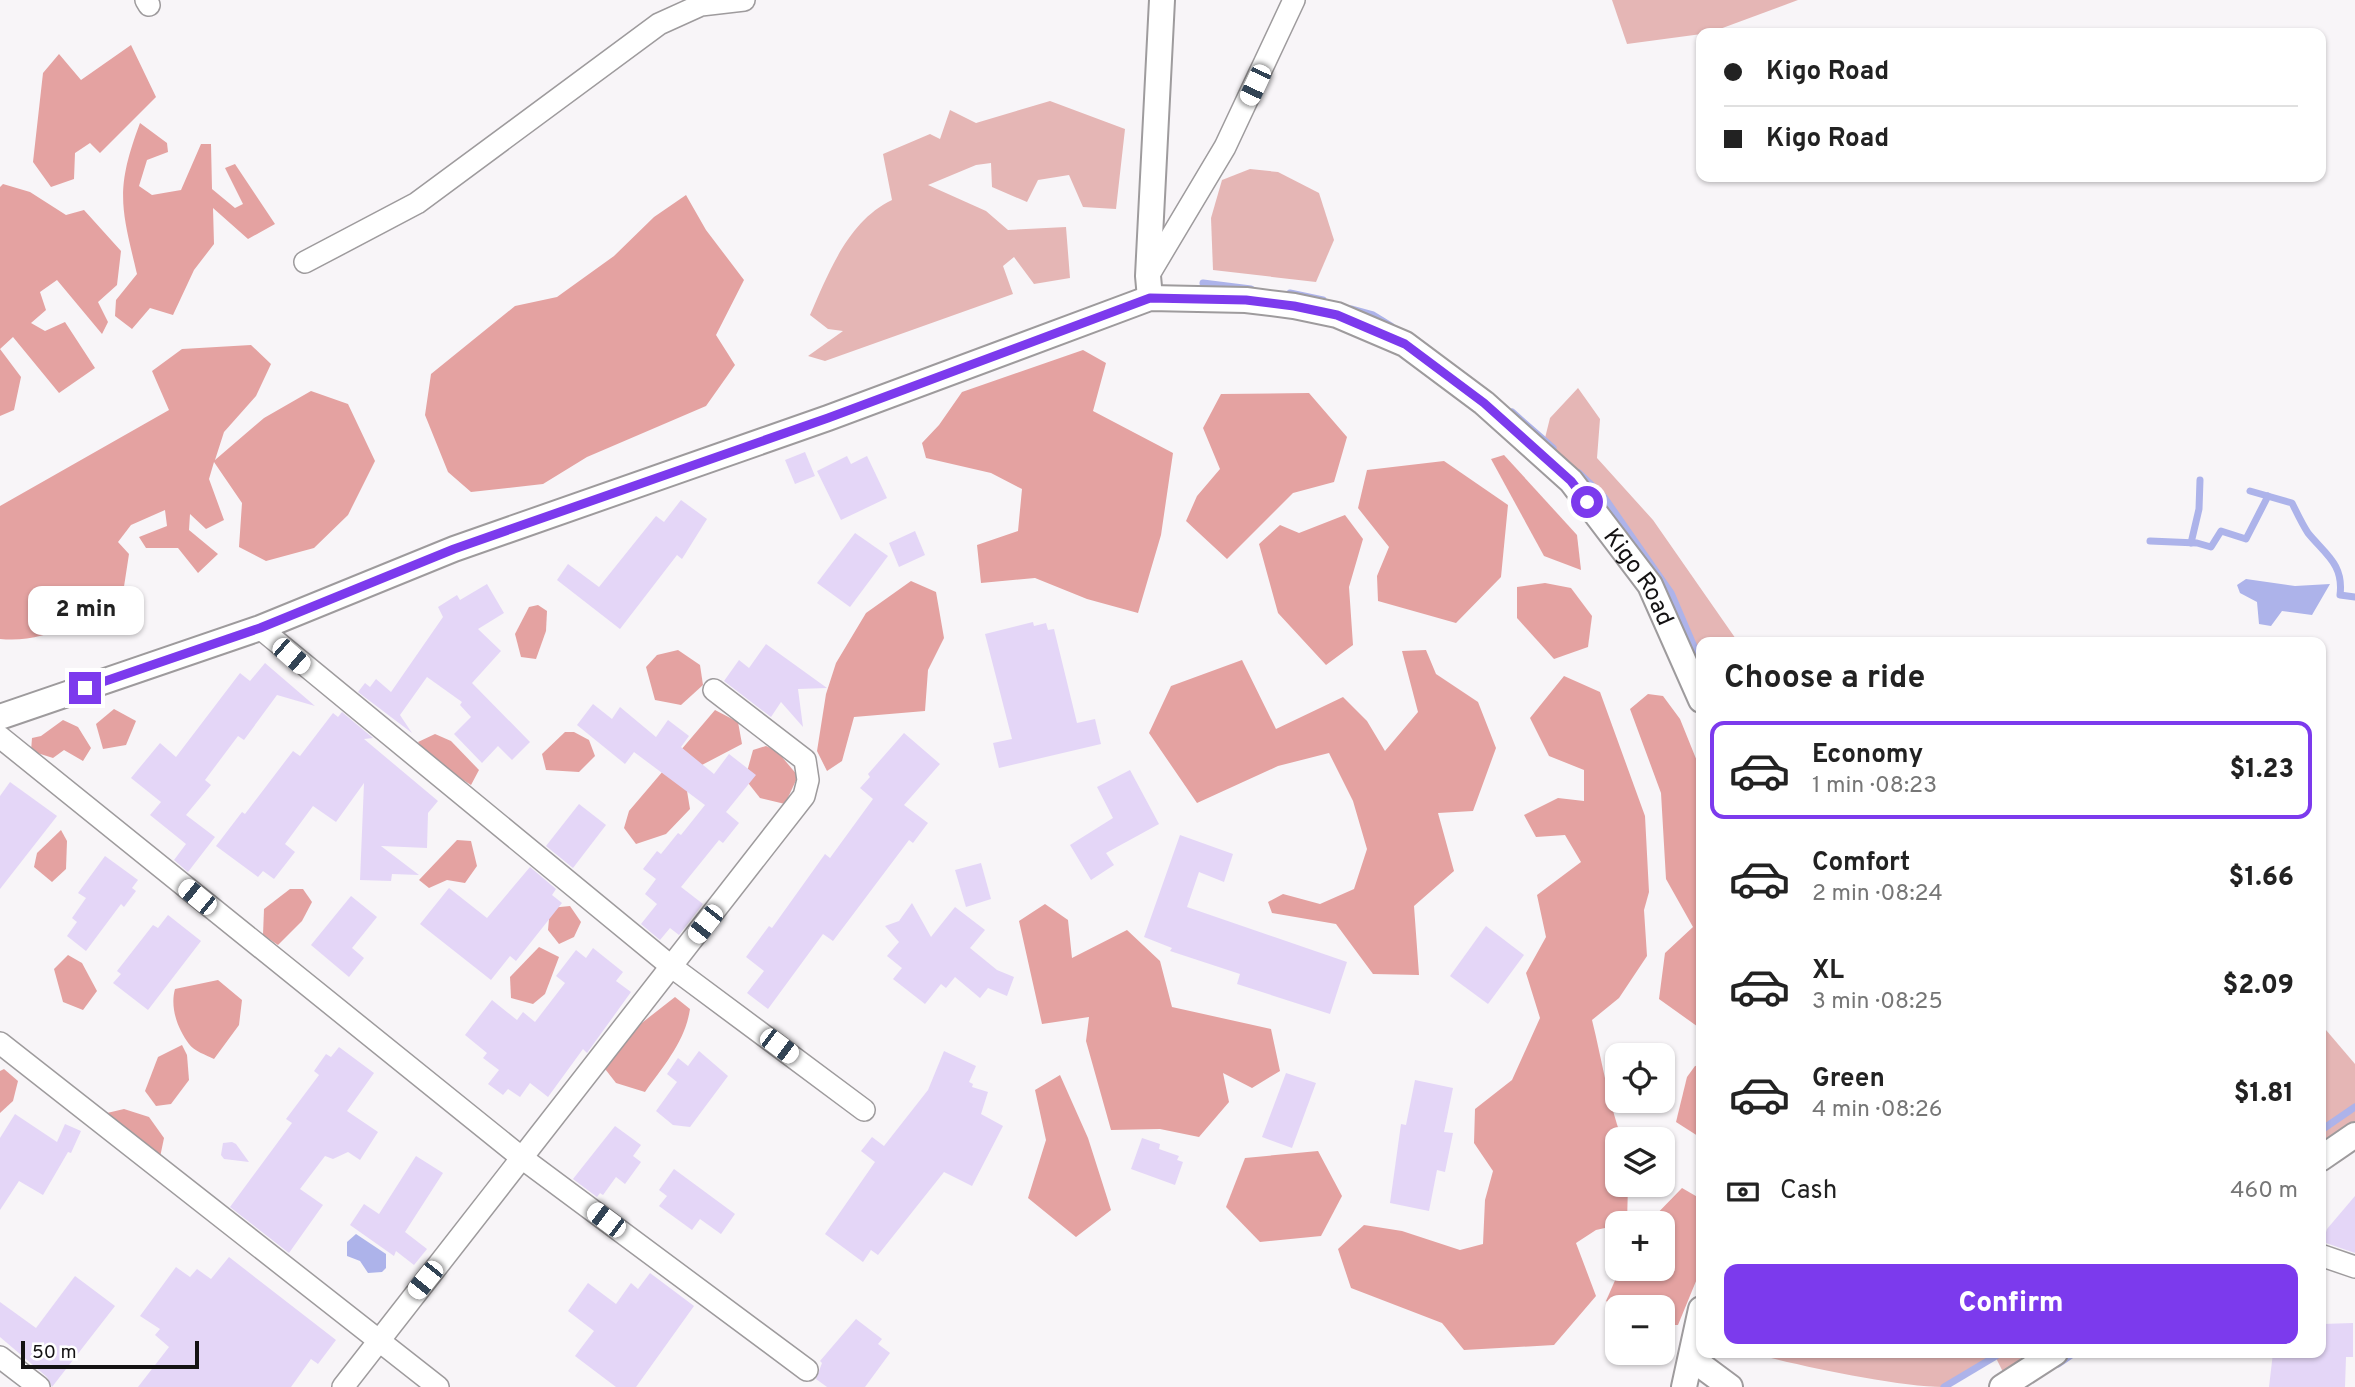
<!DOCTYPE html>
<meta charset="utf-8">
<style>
body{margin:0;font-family:Overpass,sans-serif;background:#f2f2f2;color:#222;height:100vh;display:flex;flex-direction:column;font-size:26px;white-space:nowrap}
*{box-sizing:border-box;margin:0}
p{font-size:23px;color:#767676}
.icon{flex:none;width:38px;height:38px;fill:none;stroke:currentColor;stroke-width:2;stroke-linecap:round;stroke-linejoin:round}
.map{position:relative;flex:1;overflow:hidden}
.drawer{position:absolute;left:1696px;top:637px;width:630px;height:721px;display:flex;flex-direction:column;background:#fff;border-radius:14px;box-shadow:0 2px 5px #0004}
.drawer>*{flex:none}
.banner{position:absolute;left:1696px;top:28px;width:630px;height:154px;border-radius:14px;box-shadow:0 2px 5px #0004;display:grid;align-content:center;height:154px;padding:0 28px;background:#fff}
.tools{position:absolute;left:1605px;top:1043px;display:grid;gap:14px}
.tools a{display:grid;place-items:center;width:70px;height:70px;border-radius:14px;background:#fff;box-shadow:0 2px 5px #0004;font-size:35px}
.scale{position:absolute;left:21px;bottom:18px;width:178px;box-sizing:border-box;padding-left:7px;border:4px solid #141213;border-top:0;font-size:19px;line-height:24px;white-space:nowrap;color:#141213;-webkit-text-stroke:5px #fff;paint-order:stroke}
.end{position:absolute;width:32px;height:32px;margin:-16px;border:9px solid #7c3aed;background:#fff;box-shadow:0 0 0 4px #fff}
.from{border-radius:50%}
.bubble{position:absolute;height:49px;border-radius:14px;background:#fff;box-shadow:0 2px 5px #0004;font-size:23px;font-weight:800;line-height:49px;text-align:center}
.car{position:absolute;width:21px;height:42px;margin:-21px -10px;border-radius:9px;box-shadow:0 0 5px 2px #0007;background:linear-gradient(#fff 24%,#345 0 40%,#fff 0 76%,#345 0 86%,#fff 0)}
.banner b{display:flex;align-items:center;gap:24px;height:66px;font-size:26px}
.banner b+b{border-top:2px solid #e0e0e0}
.banner i{width:18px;height:18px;background:#222}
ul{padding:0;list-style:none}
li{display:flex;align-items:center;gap:21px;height:98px;margin:0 14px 10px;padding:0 14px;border:4px solid transparent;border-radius:14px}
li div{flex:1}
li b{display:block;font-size:26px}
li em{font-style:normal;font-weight:800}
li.active{border-color:#7c3aed}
li>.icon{width:63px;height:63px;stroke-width:1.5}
h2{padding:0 28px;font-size:32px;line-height:84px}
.pay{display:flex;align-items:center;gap:18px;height:77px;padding:0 28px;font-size:26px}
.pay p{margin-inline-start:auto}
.primary-button{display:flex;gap:14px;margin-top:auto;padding:14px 28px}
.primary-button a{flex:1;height:80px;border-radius:14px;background:#7c3aed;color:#fff;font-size:28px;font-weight:800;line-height:80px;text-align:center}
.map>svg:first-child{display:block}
.green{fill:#e5b6b5}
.forest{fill:#e4a2a1}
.water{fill:#adb3ea}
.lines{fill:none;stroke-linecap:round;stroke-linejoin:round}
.stream{stroke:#adb3ea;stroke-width:7}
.building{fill:#e4d6f7}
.minor-casing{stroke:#9e9b9d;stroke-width:24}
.tertiary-casing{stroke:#9e9b9d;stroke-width:28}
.minor{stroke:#fff;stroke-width:21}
.tertiary{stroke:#fff;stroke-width:24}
.route{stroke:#7c3aed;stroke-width:9}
.labels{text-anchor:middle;stroke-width:5;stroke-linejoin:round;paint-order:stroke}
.street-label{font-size:24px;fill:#141213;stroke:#fff}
</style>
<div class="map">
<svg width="2355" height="1387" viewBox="0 0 2355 1387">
<rect width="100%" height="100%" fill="#f8f5f8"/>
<g class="green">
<path d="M1612 0H1798L1709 33 1627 44Z"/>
<path d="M1050 101 1125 129 1116 209 1083 207 1069 175 1038 180 1027 202 992 187 991 163 976 165 928 185 986 211 1008 230 1066 227 1070 278 1034 284 1014 257 1003 266 1013 294 825 361 808 356 843 331 828 329 810 315C829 272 848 221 892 200L883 154 930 134 940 139 950 110 976 123Z"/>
<path d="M1250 169 1278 172 1319 193 1334 240 1316 282 1213 270 1211 218 1222 180Z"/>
<path d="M1578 388 1600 419 1597 458 1653 520 1738 642H1701V677L1543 446 1550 418Z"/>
<path d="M2320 1023 2355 1064V1121L2321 1145Z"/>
<path d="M1764 1353H2028L2003 1372 1995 1356C1980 1365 1960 1383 1943 1387 1902 1387 1810 1368 1767 1357Z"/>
</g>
<g class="forest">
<path d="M131 45 156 97 100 153 90 143 75 153 74 179 51 187 33 162 43 73 59 54 81 80Z"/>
<path d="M140 123 167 143 168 152 147 160 139 186 152 195 181 190 201 144H211L212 189 235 208 243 204 225 168 235 164 275 224 248 239 213 208 214 244 194 270 173 315 150 308 132 329 115 316 116 300 137 274C121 207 115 190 140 123Z"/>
<path d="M3 184 30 192 66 215 84 210 121 251 117 285 98 302 108 322 102 334 57 280 40 292 46 310 31 323 45 331 65 322 95 368 59 393 13 337 0 349 21 377 14 410 0 416V187Z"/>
<path d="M686 195 706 230 744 280 716 335 735 365 706 406 587 457 543 484 471 492 448 472 425 415 431 374 515 306 557 297 614 256 654 217Z"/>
<path d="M251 345 271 364 256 396 224 432 215 460 264 418 311 391 348 404 375 461 348 515 314 548 266 561 239 547 242 503 214 462 209 479 224 520 206 529 190 514 189 530 218 554 198 573 178 548H146L139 537 167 526 165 510 131 525 118 542 129 554 123 593C85 618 47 644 0 639V506L169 410 152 371 182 349Z"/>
<path d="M1083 350 1106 363 1093 411 1173 453 1161 535 1138 613 1087 599 1035 578 981 583 977 545 1018 531 1022 489 991 473 926 458 922 443 939 425 962 392Z"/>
<path d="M1309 393 1347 437 1334 482 1293 493 1227 559 1186 521 1197 496 1220 469 1203 428 1221 394Z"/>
<path d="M1504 455 1577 535 1581 570 1544 556 1491 459Z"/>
<path d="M1444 461 1508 505 1501 577 1456 623 1378 601 1377 576 1389 547 1358 508 1367 470Z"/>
<path d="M1345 515 1363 539 1349 587 1353 645 1326 665 1278 613 1259 544 1280 525 1299 533Z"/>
<path d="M911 581 936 592 944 638 928 670 925 711 854 717 842 761 827 771 817 751 826 694 836 663 866 613Z"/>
<path d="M1545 583 1571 588 1592 616 1588 647 1554 659 1517 618V587Z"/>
<path d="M538 605 547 611 546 631 536 659 521 657 515 634 529 607Z"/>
<path d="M678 650 700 665 703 685 681 705 655 700 646 667 657 655Z"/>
<path d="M1426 650 1436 674 1478 702 1496 748 1473 811 1438 813 1454 871 1414 906 1419 975 1373 974 1336 924 1272 913 1268 902 1283 894 1320 904 1354 889 1367 849 1353 801 1329 753 1278 766 1197 803 1149 733 1171 686 1242 660 1276 729 1343 697 1367 721 1385 751 1418 712 1402 651Z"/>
<path d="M1564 676 1600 692 1645 816 1649 892 1644 910 1647 956 1619 998 1592 1020C1602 1060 1608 1101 1622 1139H1617V1185H1628L1627 1223 1596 1230 1576 1243 1596 1296 1554 1345 1464 1350 1442 1323 1351 1288 1338 1249 1364 1225 1402 1231 1460 1250 1483 1244 1485 1200 1493 1171 1474 1143 1475 1109 1512 1080 1540 1018 1526 973 1546 937 1537 895 1581 862 1565 835 1536 837 1524 815 1558 798 1584 801V770L1549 756 1530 718Z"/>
<path d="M1648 694 1663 696 1680 719 1701 771V1029L1659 999 1665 953 1693 927 1666 879 1661 793 1630 709Z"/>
<path d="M114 709 136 721 126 745 103 749 96 724Z"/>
<path d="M715 710 738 722 742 744 700 766 686 785 690 809 666 834 636 844 624 828 629 811Z"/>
<path d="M63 720 78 727 91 748 83 761 64 750 53 758 31 751 32 738 41 736Z"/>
<path d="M565 732H574L589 740 595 756 579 772 546 770 542 754Z"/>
<path d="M435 734 451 741 479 770 471 785 429 758 418 742Z"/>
<path d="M766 746 777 751 798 776 785 804 760 798 745 779 753 750Z"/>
<path d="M61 830 67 841 66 869 52 882 34 867 37 853Z"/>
<path d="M457 840 471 841 477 866 465 883 447 880 429 888 419 880Z"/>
<path d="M290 889H303L312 902 302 921 278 945 263 935 264 909Z"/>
<path d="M1045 904 1068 920 1072 958 1127 930 1160 961 1172 1007 1271 1029 1280 1071 1252 1088 1223 1073 1229 1102 1199 1137 1160 1129 1111 1130 1086 1041 1089 1017 1042 1024 1019 921Z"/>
<path d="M570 906 581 922 574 937 559 944 548 930 550 908Z"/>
<path d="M539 947 559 957 545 994 533 1004 511 998 510 977Z"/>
<path d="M68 955 82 963 97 991 83 1010 63 1002 54 969Z"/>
<path d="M218 980 242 1000 239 1025 214 1059C206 1055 194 1051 189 1044 177 1028 170 1007 175 989Z"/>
<path d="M675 997 690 1009C685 1042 664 1065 645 1092L616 1083 602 1065 629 1033Z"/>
<path d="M182 1045 187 1055 189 1080 171 1104 156 1106 145 1091 158 1057Z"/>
<path d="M1701 1065V1138L1676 1122 1687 1077 1695 1066Z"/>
<path d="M4 1069 18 1081 13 1101 0 1113V1071Z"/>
<path d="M1060 1075 1088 1138 1111 1210 1076 1237 1028 1198 1046 1140 1035 1090Z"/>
<path d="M124 1109 149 1117 164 1138 159 1162 103 1135 107 1113Z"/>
<path d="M1318 1151 1342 1196 1321 1236 1260 1242 1226 1207 1245 1158Z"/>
<path d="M1682 1188 1701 1199V1269L1678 1325H1663L1662 1307 1617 1308 1606 1301 1620 1269H1662V1223H1648Z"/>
</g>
<g class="water">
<path d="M2246 579 2295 586 2330 584 2312 615 2282 611 2271 626 2259 624 2257 602 2240 593 2237 585Z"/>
<path d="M356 1234 386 1254V1268L382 1272 368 1273 360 1261 347 1256V1242Z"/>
</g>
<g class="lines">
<g class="stream">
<path d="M1203 283 1251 289"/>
<path d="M1290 293 1323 300"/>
<path d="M1351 309 1373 315 1391 326"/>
<path d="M1512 412 1553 448"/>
<path d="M1579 473 1604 497 1671 593 1701 663"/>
<path d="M2250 491 2292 503C2297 513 2302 524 2308 533 2325 554 2344 564 2340 595L2355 597"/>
<path d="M2150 541 2197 543 2211 547 2221 531 2246 539 2268 496"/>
<path d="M2191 543 2199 509 2200 480"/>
<path d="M2320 1131 2355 1107"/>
<path d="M2058 1364 2074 1353"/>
<path d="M1944 1387 2001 1353"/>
</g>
</g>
<g class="building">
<path d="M805 452 815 476 795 484 785 460Z"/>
<path d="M847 456 851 464 867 456 887 498 841 520 817 471Z"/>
<path d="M681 500 707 519 682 559 677 555 620 629 557 580 568 564 599 587 656 516 664 522Z"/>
<path d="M915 531 925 555 899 567 889 543Z"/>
<path d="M855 533 888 556 850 607 817 583Z"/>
<path d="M487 584 504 613 478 629 501 651 472 683 530 742 512 760 498 746 482 763 454 734 471 717 460 705 462 702 427 677 400 715 412 733 358 692 365 683 370 687 376 679 391 692 443 617 438 607 457 595 460 600Z"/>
<path d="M1033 622 1034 626 1046 623 1048 630 1054 629 1077 723 1095 719 1101 744 999 768 993 743 1012 739 985 634Z"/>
<path d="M766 644 827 688 798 689 803 727 781 702 771 717 724 681 739 660 749 668Z"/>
<path d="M265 663 315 706 277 695 244 740 238 736 205 780 211 785 186 815 215 837 188 872 174 860 186 844 150 815 161 802 131 778 160 743 176 757 240 673 250 681Z"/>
<path d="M593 704 612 719 620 707 656 737 668 720 689 736 681 747 714 774 729 754 756 775 726 812 739 823 723 843 719 840 681 887 703 904 679 935 670 928 660 940 641 924 657 904 645 894 656 879 643 869 657 851 661 854 678 833 681 835 705 805 634 752 625 764 577 725Z"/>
<path d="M342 712 373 738 364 739 438 801 428 813 427 848 381 846 419 875 392 874 391 881 360 880 364 783 336 822 313 806 285 844 295 852 274 879 263 871 258 877 216 846 242 812 245 814 293 751 300 756 333 713 338 717Z"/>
<path d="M904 733 940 764 904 805 928 823 913 843 909 840 833 941 823 934 768 1009 747 993 764 971 746 957 769 926 772 928 825 854 830 858 873 799 860 788 870 777 868 774Z"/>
<path d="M1130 770 1159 824 1106 853 1114 865 1091 880 1070 845 1113 818 1097 787Z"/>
<path d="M10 782 57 816 0 889V796Z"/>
<path d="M579 804 606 825 573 868 546 846Z"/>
<path d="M1180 835 1233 854 1224 882 1199 872 1187 907 1347 962 1330 1014 1237 984 1240 974 1170 951 1172 948 1144 937Z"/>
<path d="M105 856 138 880 132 888 136 891 124 907 121 904 86 951 67 936 77 922 72 918 86 898 78 893Z"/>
<path d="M981 863 991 899 966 907 955 870Z"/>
<path d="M530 867 556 889 552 895 562 903 516 961 510 956 491 980 420 924 449 888 487 918Z"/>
<path d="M351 896 377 917 352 948 364 958 349 977 311 945Z"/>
<path d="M912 903 931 937 955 907 985 930 970 948 997 970 1014 977 1007 996 988 988 980 998 955 977 946 988 941 984 925 1004 893 979 902 968 887 956 899 942 885 926 899 921Z"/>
<path d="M168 915 201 941 148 1010 113 983 121 974 117 971 153 925 158 928Z"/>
<path d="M1486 926 1524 955 1488 1004 1450 976Z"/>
<path d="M593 948 623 972 616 981 631 992 587 1053 583 1049 548 1097 530 1083 520 1097 508 1089 503 1095 488 1084 499 1070 483 1058 487 1053 465 1035 492 1000 517 1020 523 1012 535 1022 565 983 556 976 576 950 586 958Z"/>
<path d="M339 1047 374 1073 347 1111 378 1132 360 1160 348 1152 333 1159 325 1156 300 1189 323 1205 289 1253 230 1207 292 1123 286 1119 319 1075 314 1071 326 1054 331 1057Z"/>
<path d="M699 1051 728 1076 690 1127 673 1125 656 1111 677 1082 667 1074 678 1058 688 1066Z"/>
<path d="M944 1051 976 1066 969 1082 973 1084 972 1087 988 1092 981 1114 1003 1126 972 1186 944 1172 878 1255 871 1250 863 1262 825 1234 875 1162 861 1151 872 1137 884 1146 928 1090Z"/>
<path d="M1286 1073 1316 1083 1292 1148 1262 1137Z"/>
<path d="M1415 1080 1453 1088 1444 1132 1453 1133 1445 1172 1437 1170 1429 1211 1390 1203 1401 1124 1406 1125Z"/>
<path d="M15 1114 57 1142 65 1124 81 1131 71 1153 68 1152 43 1195 19 1181 0 1210V1138Z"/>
<path d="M615 1126 641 1145 633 1156 641 1162 625 1184 616 1177 603 1195 600 1193 597 1197 573 1179Z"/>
<path d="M1142 1138 1160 1144 1159 1149 1179 1156 1177 1160 1183 1162 1175 1185 1131 1169Z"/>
<path d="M232 1142 236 1144 249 1162 224 1159 221 1155 223 1143Z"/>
<path d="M416 1156 443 1173 405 1232 427 1249 414 1265 396 1251 394 1256 350 1225 364 1204 379 1214Z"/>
<path d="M674 1169 735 1214 721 1234 700 1219 692 1230 659 1206 667 1196 659 1190Z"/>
<path d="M2355 1196V1253L2323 1242 2327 1229Z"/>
<path d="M229 1257 336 1340 318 1364 311 1359 291 1387H138L169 1347 155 1335 160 1329 140 1316 176 1267 190 1277 197 1269 211 1279Z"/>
<path d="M650 1273 694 1306 636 1387H616L575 1356 594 1331 568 1311 588 1283 616 1304 631 1283 638 1289Z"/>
<path d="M75 1276 115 1306 52 1387 47 1377 0 1337V1302L36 1328Z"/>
<path d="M856 1319 882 1339 878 1344 890 1353 865 1387H827L816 1379 822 1363 820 1361Z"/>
<path d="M2353 1323V1357H2346L2345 1387H2269L2273 1353H2322V1324Z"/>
</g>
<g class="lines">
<defs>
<g id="minor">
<path d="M146 0 149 5"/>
<path d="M305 262 417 203 659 24 701 5 744 0"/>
<path d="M1148 276 1225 147 1294 0"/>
<path d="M260 628 672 967 864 1110"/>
<path d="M0 737 522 1158 807 1370"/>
<path d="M0 1043 438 1387"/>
<path d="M2320 1255 2355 1267"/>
<path d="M0 1357 39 1387"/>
<path d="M343 1387 804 796 808 780 805 760 714 690"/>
</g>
<g id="tertiary">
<path d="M1150 298 1148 276 1162 0"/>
<path id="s1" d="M0 717 260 628 454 549 828 418 1150 298 1246 300 1294 306 1337 315 1405 344 1484 403 1571 481 1650 585 1701 700"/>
<path d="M2320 1159 2355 1135"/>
<path d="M1691 1358 1730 1387"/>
<path d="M1684 1387 1701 1309"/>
<path d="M2002 1387 2055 1353"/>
</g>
</defs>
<use href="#minor" class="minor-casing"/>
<use href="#tertiary" class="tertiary-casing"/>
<use href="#minor" class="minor"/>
<use href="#tertiary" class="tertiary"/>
</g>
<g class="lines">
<path class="route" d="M85 688 260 628 454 549 828 418 1150 298 1246 300 1294 306 1337 315 1405 344 1484 403 1571 481 1587 502"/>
</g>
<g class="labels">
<g class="street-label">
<text dy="8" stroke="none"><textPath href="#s1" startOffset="1820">Kigo Road</textPath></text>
</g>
</g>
</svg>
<div class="tools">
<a><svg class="icon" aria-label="locate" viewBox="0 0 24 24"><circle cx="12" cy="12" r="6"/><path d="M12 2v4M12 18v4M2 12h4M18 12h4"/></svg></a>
<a><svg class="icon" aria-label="layers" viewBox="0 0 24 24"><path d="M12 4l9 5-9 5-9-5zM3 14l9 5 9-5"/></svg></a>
<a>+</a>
<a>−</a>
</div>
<div class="scale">50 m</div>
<i class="end from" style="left:1587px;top:502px"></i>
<i class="end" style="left:85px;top:688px"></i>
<div class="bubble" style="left:28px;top:586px;width:116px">2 min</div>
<i class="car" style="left:1255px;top:85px;rotate:205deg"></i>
<i class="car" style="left:291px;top:656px;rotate:131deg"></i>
<i class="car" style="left:197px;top:897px;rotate:309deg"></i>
<i class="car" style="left:705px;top:924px;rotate:218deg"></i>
<i class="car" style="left:779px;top:1046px;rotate:127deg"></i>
<i class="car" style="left:606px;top:1220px;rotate:307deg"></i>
<i class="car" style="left:425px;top:1280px;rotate:219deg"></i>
<div class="banner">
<b><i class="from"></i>Kigo Road</b>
<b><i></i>Kigo Road</b>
</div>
<section class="drawer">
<h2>Choose a ride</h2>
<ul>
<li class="active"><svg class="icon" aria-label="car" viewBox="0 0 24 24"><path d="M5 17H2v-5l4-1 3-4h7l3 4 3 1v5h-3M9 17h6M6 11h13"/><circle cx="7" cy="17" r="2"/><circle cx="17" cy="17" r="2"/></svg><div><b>Economy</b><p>1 min · 08:23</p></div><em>$1.23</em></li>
<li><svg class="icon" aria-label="car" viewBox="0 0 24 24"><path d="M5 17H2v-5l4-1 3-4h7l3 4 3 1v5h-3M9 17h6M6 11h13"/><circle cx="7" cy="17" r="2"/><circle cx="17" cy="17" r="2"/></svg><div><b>Comfort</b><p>2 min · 08:24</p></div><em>$1.66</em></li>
<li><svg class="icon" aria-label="car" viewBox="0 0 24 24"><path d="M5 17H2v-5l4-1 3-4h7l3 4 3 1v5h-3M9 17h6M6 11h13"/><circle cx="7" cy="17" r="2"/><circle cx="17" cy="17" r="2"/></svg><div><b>XL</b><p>3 min · 08:25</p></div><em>$2.09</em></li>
<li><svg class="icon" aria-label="car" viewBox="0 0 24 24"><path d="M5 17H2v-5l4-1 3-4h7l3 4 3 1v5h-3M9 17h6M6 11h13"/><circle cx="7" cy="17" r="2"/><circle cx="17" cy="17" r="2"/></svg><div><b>Green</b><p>4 min · 08:26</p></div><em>$1.81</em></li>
</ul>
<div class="pay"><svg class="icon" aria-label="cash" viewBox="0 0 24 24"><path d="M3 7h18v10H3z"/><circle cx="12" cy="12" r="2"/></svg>Cash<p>460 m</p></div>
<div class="primary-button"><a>Confirm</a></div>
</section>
</div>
